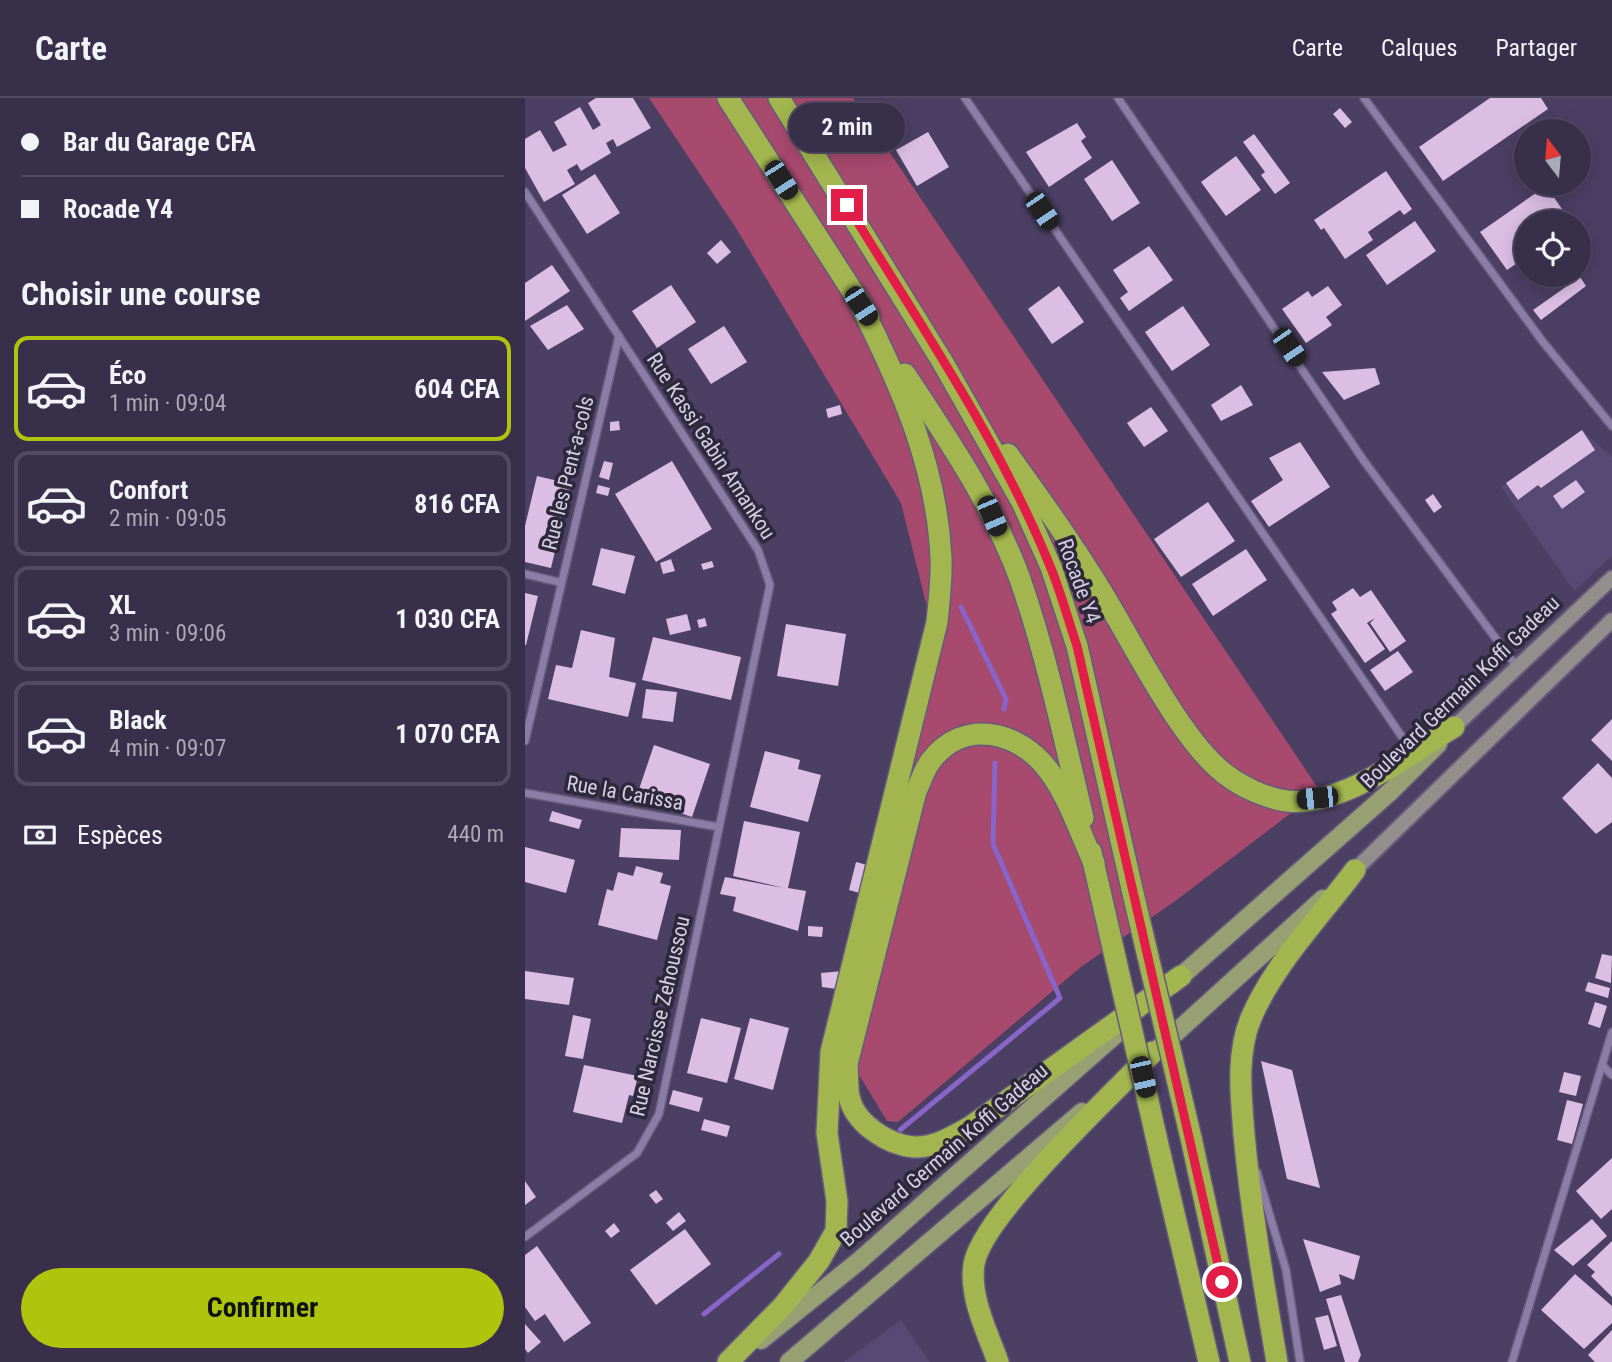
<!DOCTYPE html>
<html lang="fr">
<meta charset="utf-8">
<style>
body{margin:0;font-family:"Roboto Condensed",sans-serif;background:#3f3752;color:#f1f3f6;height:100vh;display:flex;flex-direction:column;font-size:26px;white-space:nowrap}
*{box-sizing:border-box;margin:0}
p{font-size:23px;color:#aba9b5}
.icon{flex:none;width:38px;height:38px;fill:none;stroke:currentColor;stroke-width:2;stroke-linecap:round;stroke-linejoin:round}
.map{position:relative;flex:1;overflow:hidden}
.side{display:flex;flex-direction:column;background:#382f4b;width:525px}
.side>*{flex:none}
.banner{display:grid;align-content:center;height:154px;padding:0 21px;background:#382f4b}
.needle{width:46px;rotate:344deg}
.fabs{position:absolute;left:989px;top:21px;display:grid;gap:14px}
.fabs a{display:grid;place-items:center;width:77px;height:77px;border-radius:50%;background:#382f4b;box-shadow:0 4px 18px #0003,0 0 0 2px #524a63;font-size:35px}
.end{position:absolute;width:32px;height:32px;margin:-16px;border:9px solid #e11d48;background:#fff;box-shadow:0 0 0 4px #fff}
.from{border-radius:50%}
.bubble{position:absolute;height:49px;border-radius:24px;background:#382f4b;box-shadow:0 4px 18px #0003,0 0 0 2px #524a63;font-size:23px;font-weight:700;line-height:49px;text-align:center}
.car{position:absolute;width:21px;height:42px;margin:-21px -10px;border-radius:9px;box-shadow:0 0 5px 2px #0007;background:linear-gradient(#222 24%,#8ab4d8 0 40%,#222 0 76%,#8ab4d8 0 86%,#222 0)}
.banner b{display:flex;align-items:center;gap:24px;height:66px;font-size:26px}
.banner b+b{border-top:2px solid #524a63}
.banner i{width:18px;height:18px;background:#f1f3f6}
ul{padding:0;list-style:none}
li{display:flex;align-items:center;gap:21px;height:105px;margin:0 14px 10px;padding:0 7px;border:4px solid #524a63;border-radius:14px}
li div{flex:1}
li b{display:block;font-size:26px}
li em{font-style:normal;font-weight:700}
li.active{border-color:#adc60d}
li>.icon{width:63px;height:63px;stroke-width:1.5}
h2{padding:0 21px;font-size:32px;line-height:84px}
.pay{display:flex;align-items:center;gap:18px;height:77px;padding:0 21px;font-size:26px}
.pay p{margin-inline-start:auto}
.action{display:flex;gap:14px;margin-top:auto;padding:14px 21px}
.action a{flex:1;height:80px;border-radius:42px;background:#adc60d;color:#111;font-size:28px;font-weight:700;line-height:80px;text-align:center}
header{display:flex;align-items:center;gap:42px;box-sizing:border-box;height:98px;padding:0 35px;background:#382f4b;border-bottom:2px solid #524a63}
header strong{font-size:33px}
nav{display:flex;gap:38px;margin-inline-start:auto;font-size:24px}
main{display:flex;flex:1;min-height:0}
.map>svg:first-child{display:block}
.built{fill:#564974}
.green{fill:#a8496e}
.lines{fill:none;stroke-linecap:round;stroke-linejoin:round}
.stream{stroke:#8964c9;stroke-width:5}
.building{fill:#dcbee5}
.street-casing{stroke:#655b7b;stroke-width:10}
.secondary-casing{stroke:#655b7b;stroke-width:18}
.primary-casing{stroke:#655b7b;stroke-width:21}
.highway-casing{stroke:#655b7b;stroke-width:24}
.street{stroke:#8a7ea7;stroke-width:7}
.secondary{stroke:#918e8c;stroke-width:14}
.primary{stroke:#989f72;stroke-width:18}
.highway{stroke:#a2b54e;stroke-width:21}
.highway-bridge-casing{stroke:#655b7b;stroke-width:24;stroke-linecap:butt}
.highway-bridge{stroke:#a2b54e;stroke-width:21}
.route{stroke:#e11d48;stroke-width:9}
.labels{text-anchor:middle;stroke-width:7;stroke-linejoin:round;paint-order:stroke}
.street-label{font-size:21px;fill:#d5cfe6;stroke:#2e293a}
</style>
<header>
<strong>Carte</strong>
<nav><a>Carte</a><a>Calques</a><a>Partager</a></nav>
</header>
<main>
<section class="side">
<div class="banner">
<b><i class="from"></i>Bar du Garage CFA</b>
<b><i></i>Rocade Y4</b>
</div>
<h2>Choisir une course</h2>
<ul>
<li class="active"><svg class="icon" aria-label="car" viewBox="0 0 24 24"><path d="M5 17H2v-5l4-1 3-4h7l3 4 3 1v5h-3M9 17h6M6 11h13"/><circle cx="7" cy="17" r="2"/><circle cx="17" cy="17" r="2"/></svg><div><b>Éco</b><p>1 min · 09:04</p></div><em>604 CFA</em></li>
<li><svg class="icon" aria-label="car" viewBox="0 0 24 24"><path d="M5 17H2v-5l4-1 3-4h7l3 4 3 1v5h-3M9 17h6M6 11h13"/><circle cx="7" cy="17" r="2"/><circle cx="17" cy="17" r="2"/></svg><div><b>Confort</b><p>2 min · 09:05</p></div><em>816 CFA</em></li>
<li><svg class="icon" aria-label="car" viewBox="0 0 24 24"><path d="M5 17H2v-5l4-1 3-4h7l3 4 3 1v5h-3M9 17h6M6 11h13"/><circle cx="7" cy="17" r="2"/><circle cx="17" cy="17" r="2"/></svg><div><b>XL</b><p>3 min · 09:06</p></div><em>1 030 CFA</em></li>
<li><svg class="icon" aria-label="car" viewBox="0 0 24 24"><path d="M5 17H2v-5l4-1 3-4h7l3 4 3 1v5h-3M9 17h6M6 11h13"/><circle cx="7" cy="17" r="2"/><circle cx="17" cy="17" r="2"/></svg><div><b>Black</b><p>4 min · 09:07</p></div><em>1 070 CFA</em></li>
</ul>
<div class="pay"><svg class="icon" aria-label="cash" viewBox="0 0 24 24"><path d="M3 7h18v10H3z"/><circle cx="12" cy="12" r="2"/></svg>Espèces<p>440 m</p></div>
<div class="action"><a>Confirmer</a></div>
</section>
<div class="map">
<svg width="1087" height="1264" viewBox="0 0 1087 1264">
<rect width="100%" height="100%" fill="#4b3f64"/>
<g class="built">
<path d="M1057 332 1087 359V458L1049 493 976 389Z"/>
<path d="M376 1222 405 1264H319Z"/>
</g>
<path class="green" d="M124 0H328L795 693 653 801 556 869 373 1024 362 1023 316 947 415 561 376 405 211 130Z"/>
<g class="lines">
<g class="stream">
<path d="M436 509 481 601 479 611"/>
<path d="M375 1032 535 900 468 746 470 665"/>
<path d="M179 1216 254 1156"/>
</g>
</g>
<g class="building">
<path d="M71 0H108L126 30 92 49 88 41 81 45 86 55 56 73 52 66 42 72 50 86 19 104 0 70V41L15 32 28 54 42 47 29 24 55 9 68 32 76 27 63 5Z"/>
<path d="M965 0H1016L1023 11 918 83 894 49Z"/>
<path d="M815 10 827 24 820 30 808 16Z"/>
<path d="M552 25 561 39 556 43 567 60 524 89 501 54Z"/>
<path d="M403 34 424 69 392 88 371 52Z"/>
<path d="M729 36 765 85 750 96 736 77 740 74 718 44Z"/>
<path d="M711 58 736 92 701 118 676 84Z"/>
<path d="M587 62 615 105 587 123 559 81Z"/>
<path d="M861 73 887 111 879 117 875 112 843 134 848 142 820 161 799 130 796 132 789 122Z"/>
<path d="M70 76 95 115 62 136 37 97Z"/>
<path d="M1021 88 1046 124H1001V159L982 172 955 134Z"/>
<path d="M890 123 911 153 862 187 841 157Z"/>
<path d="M196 142 206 154 192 166 182 155Z"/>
<path d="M624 148 648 182 604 213 595 200 603 194 588 172Z"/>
<path d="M27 167 45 193 0 223V185Z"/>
<path d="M1055 179 1061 188 1016 222 1008 212Z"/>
<path d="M146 187 171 224 132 250 107 213Z"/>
<path d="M534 188 559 224 527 246 503 211Z"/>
<path d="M803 188 817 207 801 219 807 227 781 245 757 211 783 193 787 199Z"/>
<path d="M42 207 59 231 23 252 5 228Z"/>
<path d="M658 208 685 247 647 273 620 234Z"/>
<path d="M199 228 222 264 186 286 163 251Z"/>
<path d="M850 270 855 286 819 302 797 274Z"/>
<path d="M716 287 728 307 696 323 686 307Z"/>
<path d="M315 307 317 316 303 320 301 311Z"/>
<path d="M626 309 643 333 619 349 602 325Z"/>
<path d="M94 323 95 332 85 333V324Z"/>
<path d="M1057 332 1070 352 1016 390 1013 387 993 402 981 385Z"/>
<path d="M775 344 805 389 744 429 726 403 758 382 744 360Z"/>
<path d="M79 363 88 365 84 382 74 379Z"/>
<path d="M147 363 187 431 131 464 90 396Z"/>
<path d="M12 378 46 386 26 470 0 464V428Z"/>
<path d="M1051 382 1060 394 1037 411 1028 398Z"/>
<path d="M73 387 85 390 83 398 71 395Z"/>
<path d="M908 396 917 409 909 415 900 402Z"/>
<path d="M683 404 710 443 656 479 629 441Z"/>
<path d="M76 450 110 458 100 496 67 487Z"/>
<path d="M721 451 742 482 688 518 667 486Z"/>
<path d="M146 461 150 473 138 476 135 465Z"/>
<path d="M187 463 189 469 178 472 176 466Z"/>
<path d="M828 490 835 499 846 492 881 543 865 554 845 525 850 520 842 525 860 551 840 565 806 516 812 512 807 504Z"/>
<path d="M0 495 13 498 1 547H0Z"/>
<path d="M162 516 166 532 145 537 141 521Z"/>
<path d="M180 520 182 528 174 530 172 522Z"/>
<path d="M261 526 321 536 313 588 252 578Z"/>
<path d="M56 532 90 540 84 579 111 585 103 619 23 601 31 567 47 570Z"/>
<path d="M128 539 216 559 206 602 117 582Z"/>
<path d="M873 553 888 574 860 593 845 572Z"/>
<path d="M121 591 152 594 148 624 117 620Z"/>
<path d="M1087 621V663L1066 642Z"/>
<path d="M129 647 185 666 167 719 111 700Z"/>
<path d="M240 653 275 662 273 671 296 677 283 724 225 709Z"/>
<path d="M1073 665 1087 680V724L1071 736 1037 700Z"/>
<path d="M27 713 57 722 54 731 24 723Z"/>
<path d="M219 723 275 734 263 790 281 793 273 833 208 813 211 799 195 796 200 779 259 790 208 778Z"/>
<path d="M96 730 156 732 154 762 94 759Z"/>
<path d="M0 749 50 762 41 795 0 784Z"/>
<path d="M331 764 346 768 338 796 324 792Z"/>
<path d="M111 768 138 775 135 785 146 788 132 842 73 827 82 791 88 793 93 774 108 778Z"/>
<path d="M283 828 298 829 297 839 283 838Z"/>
<path d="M1077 856 1087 858 1086 885 1070 880Z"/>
<path d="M0 873 49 880 44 907 0 901Z"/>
<path d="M318 873 319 892 297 889 296 875Z"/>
<path d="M1063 884 1085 890 1083 900 1060 893Z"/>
<path d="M1070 904 1082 908 1075 930 1063 926Z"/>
<path d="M48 917 66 921 58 961 40 958Z"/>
<path d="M176 920 216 930 202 985 162 975Z"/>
<path d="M225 920 264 930 248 992 209 981Z"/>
<path d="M736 963 767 972 795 1090 762 1081Z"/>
<path d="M59 967 113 978 108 998 104 997 97 1025 48 1014Z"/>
<path d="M1039 974 1056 978 1051 998 1034 994Z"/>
<path d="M148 992 178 1000 174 1014 144 1006Z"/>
<path d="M1042 1002 1058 1006 1047 1046 1032 1042Z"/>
<path d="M179 1021 205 1028 202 1039 176 1032Z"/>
<path d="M1087 1060V1111L1076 1121 1051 1093Z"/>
<path d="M0 1083 11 1099 0 1107Z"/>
<path d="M131 1092 138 1101 131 1106 124 1097Z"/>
<path d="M154 1114 161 1123 148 1133 141 1125Z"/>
<path d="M1067 1121 1082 1138 1048 1168 1029 1152Z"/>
<path d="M89 1125 95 1133 86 1140 80 1133Z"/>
<path d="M160 1131 186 1166 131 1207 105 1172Z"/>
<path d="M778 1141 835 1158 829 1182 814 1176 816 1186 795 1194Z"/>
<path d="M1087 1143V1199L1066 1178 1070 1174 1062 1167Z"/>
<path d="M12 1148 66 1225 39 1244 20 1216 10 1223 0 1209V1157Z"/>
<path d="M1050 1176 1087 1208V1225L1059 1251 1016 1212Z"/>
<path d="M816 1197 836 1257 833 1264H820L801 1201Z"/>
<path d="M803 1217 812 1248 799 1252 790 1220Z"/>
<path d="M0 1226 16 1244 3 1255 0 1251Z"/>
<path d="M1087 1232V1264H1070L1063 1257Z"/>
</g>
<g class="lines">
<defs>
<g id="street">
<path d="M440 0 886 652"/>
<path d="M593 0 839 363 992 569"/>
<path d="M839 0 1018 244 1087 328"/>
<path d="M0 94 233 452 245 487 134 1016 112 1055 0 1139"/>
<path d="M0 476 34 484"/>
<path d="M0 643 94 238"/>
<path d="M0 695 194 729"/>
<path d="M1077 967 1087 977"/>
<path d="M732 1074 761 1172 775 1264"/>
<path d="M987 1264 1087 934"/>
</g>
<g id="secondary">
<path d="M929 629 1087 480"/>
<path d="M830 772 1087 522"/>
</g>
<g id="primary">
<path d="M646 887 866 693 913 646"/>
<path d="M635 949 798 801"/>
<path d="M236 1242 334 1163 599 929"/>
<path d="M264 1264 557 1014"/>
</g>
<g id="highway">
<path d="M203 0 344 219"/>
<path d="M254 0 417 263 497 404 526 469 552 548 607 791"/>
<path d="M380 276C423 341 468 407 495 481 522 559 539 640 558 720"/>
<path d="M483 356C516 402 549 448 578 496 608 545 656 643 700 676 717 689 740 700 762 703 818 709 884 656 929 629"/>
<path d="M566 754 580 815"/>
<path d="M569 765C555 735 544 700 524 673 495 633 438 619 405 664 399 672 396 683 391 693L322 966C323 976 322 988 324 998 329 1025 363 1047 389 1049 409 1050 429 1038 445 1029L656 878"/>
<path d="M666 1040 715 1264"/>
<path d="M636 1060 684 1264"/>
<path d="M203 1264 258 1208 294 1163 311 1133 312 1103 302 1035 306 954 412 524C414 503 417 481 416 460 412 369 376 288 336 208"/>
<path d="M473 1264C462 1233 444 1199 449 1166 457 1117 590 994 628 954"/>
<path d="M752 1264C739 1188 726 1113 719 1036 716 998 711 956 726 920 749 866 795 819 830 772"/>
</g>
</defs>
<use href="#street" class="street-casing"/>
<use href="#secondary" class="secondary-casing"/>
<use href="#primary" class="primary-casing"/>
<use href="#highway" class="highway-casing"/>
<use href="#street" class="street"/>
<use href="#secondary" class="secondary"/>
<use href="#primary" class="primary"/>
<use href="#highway" class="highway"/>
<defs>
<g id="highway-bridge">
<path d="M607 791 666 1040"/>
<path d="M580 815 636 1060"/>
</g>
</defs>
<use href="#highway-bridge" class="highway-bridge-casing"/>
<use href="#highway-bridge" class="highway-bridge"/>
</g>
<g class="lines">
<path class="route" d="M322 107C393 223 474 342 525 468 536 494 543 522 552 548L697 1184"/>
</g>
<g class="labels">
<g class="street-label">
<text transform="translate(186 348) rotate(57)" y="7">Rue Kassi Gabin Amankou</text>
<text transform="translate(43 375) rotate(-76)" y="7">Rue les Pent-a-cols</text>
<text transform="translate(554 483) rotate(70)" y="7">Rocade Y4</text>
<text transform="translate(935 594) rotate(-44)" y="7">Boulevard Germain Koffi Gadeau</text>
<text transform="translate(100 695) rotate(10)" y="7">Rue la Carissa</text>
<text transform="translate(135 918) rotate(-77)" y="7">Rue Narcisse Zehoussou</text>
<text transform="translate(419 1057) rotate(-41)" y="7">Boulevard Germain Koffi Gadeau</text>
</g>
</g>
</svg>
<div class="fabs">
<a><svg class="needle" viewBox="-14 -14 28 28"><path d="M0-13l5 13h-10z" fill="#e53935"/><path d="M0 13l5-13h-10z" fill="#aba9b5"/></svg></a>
<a><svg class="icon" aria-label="locate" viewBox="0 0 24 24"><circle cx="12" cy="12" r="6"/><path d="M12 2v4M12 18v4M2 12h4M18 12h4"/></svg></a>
</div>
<i class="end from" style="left:697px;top:1184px"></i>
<i class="end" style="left:322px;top:107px"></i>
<div class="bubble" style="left:264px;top:5px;width:116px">2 min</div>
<i class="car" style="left:256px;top:82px;rotate:147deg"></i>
<i class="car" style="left:517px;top:113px;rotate:146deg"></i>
<i class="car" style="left:336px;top:208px;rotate:147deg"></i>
<i class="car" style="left:764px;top:249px;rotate:146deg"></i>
<i class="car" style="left:467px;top:418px;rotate:157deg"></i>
<i class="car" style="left:792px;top:700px;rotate:264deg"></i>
<i class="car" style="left:618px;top:979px;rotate:167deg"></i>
</div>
</main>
